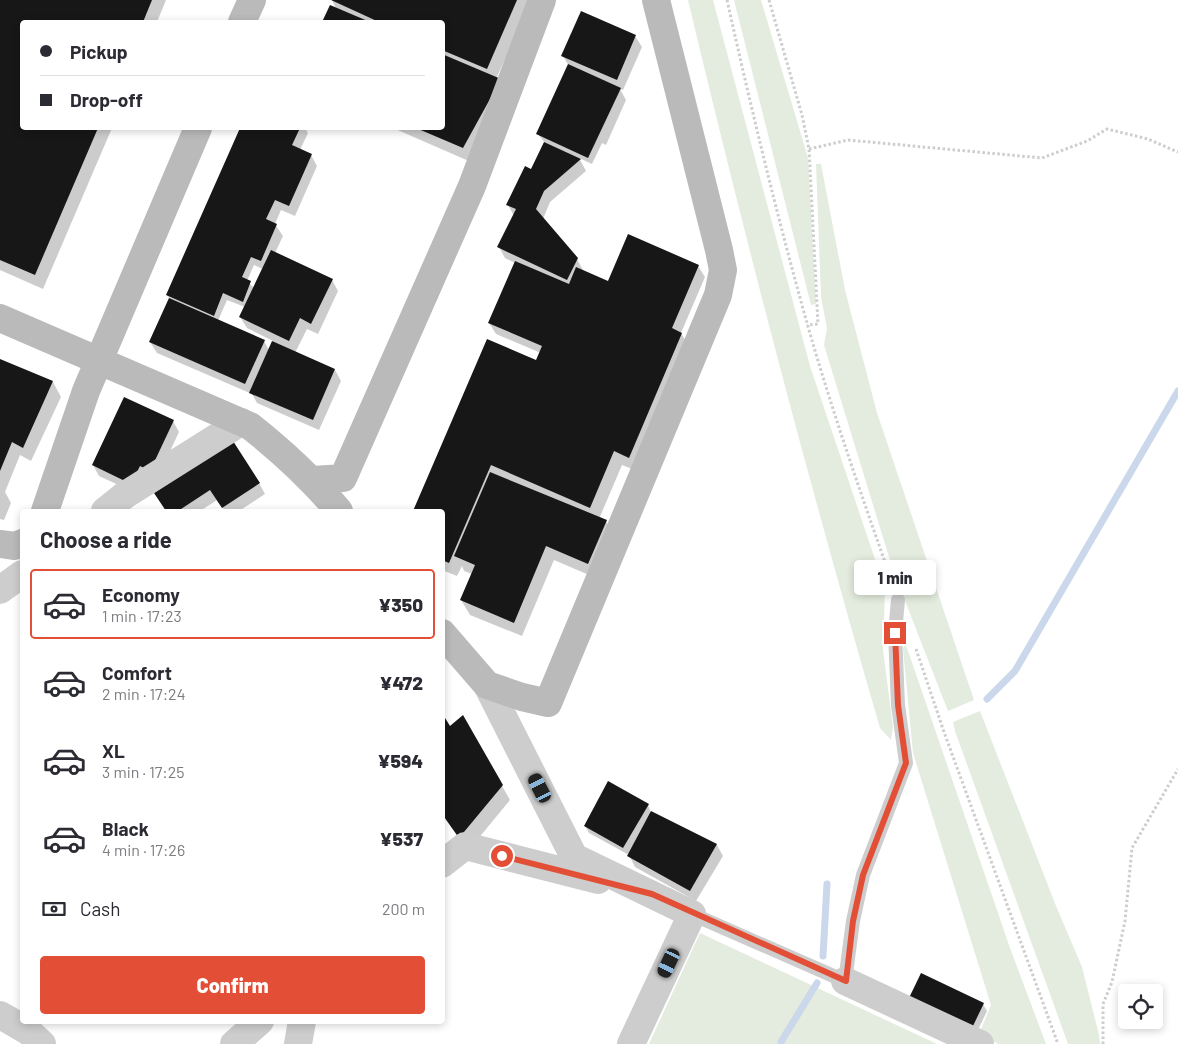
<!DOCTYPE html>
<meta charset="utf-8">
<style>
body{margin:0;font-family:Barlow,sans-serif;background:#f2f2f3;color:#2b2b33;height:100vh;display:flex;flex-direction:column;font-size:19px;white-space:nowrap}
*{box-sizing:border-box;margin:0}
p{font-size:16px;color:#7c7c81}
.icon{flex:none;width:28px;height:28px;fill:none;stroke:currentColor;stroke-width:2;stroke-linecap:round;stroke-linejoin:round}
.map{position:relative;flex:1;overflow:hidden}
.sheet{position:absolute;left:20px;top:509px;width:425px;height:515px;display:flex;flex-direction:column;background:#fff;border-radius:5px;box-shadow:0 2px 8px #0003}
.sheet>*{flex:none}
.banner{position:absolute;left:20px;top:20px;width:425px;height:110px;border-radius:5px;box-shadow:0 2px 8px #0003;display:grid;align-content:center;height:110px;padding:0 20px;background:#fff}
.buttons{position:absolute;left:1118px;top:984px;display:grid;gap:10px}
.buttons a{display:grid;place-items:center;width:45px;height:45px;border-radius:5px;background:#fff;box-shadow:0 2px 8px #0003;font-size:25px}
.end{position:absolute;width:22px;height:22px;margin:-11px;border:6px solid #e24f36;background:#fff;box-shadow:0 0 0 2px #fff}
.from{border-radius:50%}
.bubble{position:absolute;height:35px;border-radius:5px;background:#fff;box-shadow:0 2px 8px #0003;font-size:16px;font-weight:800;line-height:35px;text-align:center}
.car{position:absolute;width:15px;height:30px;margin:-15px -8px;border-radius:6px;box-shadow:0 0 4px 1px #0007;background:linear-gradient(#222 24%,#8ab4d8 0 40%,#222 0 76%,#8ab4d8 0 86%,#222 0)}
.banner b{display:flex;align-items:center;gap:18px;height:48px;font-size:19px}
.banner b+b{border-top:1px solid #e1e1e2}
.banner i{width:12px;height:12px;background:#2b2b33}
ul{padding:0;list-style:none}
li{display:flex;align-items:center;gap:15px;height:70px;margin:0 10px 8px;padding:0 10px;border:2px solid transparent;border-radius:5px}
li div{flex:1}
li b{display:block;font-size:19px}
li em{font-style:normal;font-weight:800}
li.on{border-color:#e24f36}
li>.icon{width:45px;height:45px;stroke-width:1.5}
h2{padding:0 20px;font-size:22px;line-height:60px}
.pay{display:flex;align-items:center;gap:12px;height:55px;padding:0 20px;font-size:19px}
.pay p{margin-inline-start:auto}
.cta{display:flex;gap:10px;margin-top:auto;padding:10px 20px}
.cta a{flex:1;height:58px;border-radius:5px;background:#e24f36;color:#fff;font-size:20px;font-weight:800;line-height:58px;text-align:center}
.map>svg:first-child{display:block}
.green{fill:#e3ecde}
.shadow{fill:#0003;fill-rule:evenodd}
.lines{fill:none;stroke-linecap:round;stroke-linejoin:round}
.stream{stroke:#cbd8ec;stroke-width:7}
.building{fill:#171717}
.path{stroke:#cdcdcd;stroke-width:3;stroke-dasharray:2.5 2.5;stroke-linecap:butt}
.lane{stroke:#cdcdcd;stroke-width:14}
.street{stroke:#cdcdcd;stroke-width:28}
.secondary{stroke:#bababa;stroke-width:28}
.route{stroke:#e24f36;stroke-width:6}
</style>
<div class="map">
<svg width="1178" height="1044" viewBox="0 0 1178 1044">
<rect width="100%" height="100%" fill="#fff"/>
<g class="green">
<path d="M688 0H713L810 366 885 589 883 650 893 727 891 740 880 728C810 487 746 244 688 0Z"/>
<path d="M734 0H761L808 158 816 304 811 305Z"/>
<path d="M816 164H821L845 290 877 413 974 700 948 711 893 570 824 345 827 328 821 297Z"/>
<path d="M905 642 1010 948 1046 1044H998L980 1032 991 1005 913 753 903 649Z"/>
<path d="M980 711 1056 906 1082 967 1099 1035 1100 1044H1068L955 731 953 722Z"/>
<path d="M700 933 937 1044H649Z"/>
</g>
<g class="shadow">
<path d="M0 0H166L157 22H22V128H112L43 289 0 270Z"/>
<path d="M332 0H528L530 3 496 79 471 162 393 128H442V22H323L330 7 336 9Z"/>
<path d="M582 13 635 36 642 47 623 90 620 89 626 100 606 145 602 143 592 164 579 158 586 171 550 202 543 219 577 259 583 270 607 282 698 266 705 277 681 333 690 348 637 471 622 465 599 519 606 521 614 536 596 578 554 560 522 636 470 615 461 600 472 574 464 571 462 566 457 576 442 570V511H414L488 341 537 362 541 353 496 334 489 323 515 263 505 258 499 247 514 216 508 205 532 171 545 143 538 134 569 66 563 56Z"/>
<path d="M241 128H305L308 133 300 150 311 155 317 166 295 216 281 210 275 224 283 236 275 253 332 280 338 291 318 334 307 329 295 353 335 370 341 381 319 430 257 403 252 394 157 353 150 342 170 299 167 295ZM254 265 263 269 254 288 247 281ZM227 300 245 307 240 317 247 328 273 341 269 350 264 341 218 321Z"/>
<path d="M0 361 53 382 61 397 31 461 20 455 5 492 11 503 4 520 0 519Z"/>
<path d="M173 421 179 432 156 481 138 494 99 476 93 465Z"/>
<path d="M259 483 265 494 239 511H225L217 500 200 511H167L156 494Z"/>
<path d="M463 717 510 800 468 851 442 813 449 727Z"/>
<path d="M648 805 651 813 717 845 723 856 696 901 635 867 629 855 589 833 585 826Z"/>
<path d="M922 975 983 1004 987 1011 976 1034Z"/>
</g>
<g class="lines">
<g class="stream">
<path d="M987 699 1015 671 1178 391"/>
<path d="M823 956 827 884"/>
<path d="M781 1042 817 983"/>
</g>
</g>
<g class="building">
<path d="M0 0H152L143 22H22V128H98L35 275 0 260Z"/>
<path d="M331 0H517L487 69 442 50V22H379Z"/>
<path d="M330 5 370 22H322Z"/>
<path d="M581 11 636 35 617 80 561 56Z"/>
<path d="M442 54 501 79 463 148 416 128H442Z"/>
<path d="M568 64 621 88 588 158 536 134Z"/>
<path d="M240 128H300L292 145 312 154 289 206 275 200 266 219 277 224 261 261 251 257 242 277 251 281 243 302 223 293 214 316 166 295Z"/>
<path d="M544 142 581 159 544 191 536 209 578 258 567 280 497 247 516 209 506 205 525 166 531 169Z"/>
<path d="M628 234 699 265 672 328 682 333 629 458 614 451 590 508 491 465 449 563 442 560V511H413L487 339 536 360 542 346 488 323 515 261 569 284 576 267 608 281Z"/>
<path d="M271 250 333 279 311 324 300 318 289 341 239 317Z"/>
<path d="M169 298 265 340 245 384 149 342Z"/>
<path d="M272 341 335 369 313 420 249 393Z"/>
<path d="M0 359 53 381 23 448 12 442 0 471Z"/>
<path d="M124 397 174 420 150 471 140 466 131 484 92 465Z"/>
<path d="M233 441 260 483 222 508 210 490 178 511H166L154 493Z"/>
<path d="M490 472 607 520 588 564 546 546 514 623 460 600 475 565 454 556Z"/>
<path d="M442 713 450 726 463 715 503 785 459 838 442 814Z"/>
<path d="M608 781 649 804 623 848 584 826Z"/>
<path d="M651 811 717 844 690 891 627 856Z"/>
<path d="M921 973 984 1003 972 1028 909 998Z"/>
</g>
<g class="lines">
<g class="path">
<path d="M727 0C751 108 777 216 807 323 832 411 862 497 892 582"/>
<path d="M769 0 802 115 809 149 818 324 807 325"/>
<path d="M809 149 848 140 1042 158 1087 141 1107 129 1148 139 1178 152"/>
<path d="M916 649 944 732 1058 1044"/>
<path d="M1103 1044V1004L1112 982 1125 921 1132 848 1178 769"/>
</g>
<path class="lane" d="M692 914 845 981 853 921 863 875 906 763 898 705 895 633 898 600"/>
<g class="street">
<path d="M105 511 125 495 241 422"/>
<path d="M0 590 22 574"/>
<path d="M487 685 574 857 692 914 631 1044"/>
<path d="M442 864 465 846 598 880"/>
<path d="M845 981 980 1044"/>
<path d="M0 1015 28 1031 42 1044"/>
<path d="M234 1044 260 1021"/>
<path d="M298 1044 302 1021"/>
</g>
<g class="secondary">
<path d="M242 22 252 0"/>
<path d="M0 318 250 426C283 452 312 479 339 511"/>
<path d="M313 480 343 478 472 186 542 0"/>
<path d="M45 511 86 391 198 128"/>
<path d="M0 544 15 546 22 543"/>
<path d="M442 633 487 685 522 697 548 703 718 295 723 270 719 250 656 0"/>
</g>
</g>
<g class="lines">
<path class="route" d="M502 856 652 894 846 981 853 921 863 875 906 763 898 705 895 633"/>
</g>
</svg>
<div class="buttons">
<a><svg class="icon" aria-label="locate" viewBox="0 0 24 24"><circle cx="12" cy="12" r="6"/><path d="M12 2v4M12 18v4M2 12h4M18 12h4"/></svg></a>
</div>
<i class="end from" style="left:502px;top:856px"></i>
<i class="end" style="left:895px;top:633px"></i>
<div class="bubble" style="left:854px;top:560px;width:82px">1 min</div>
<i class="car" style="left:540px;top:788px;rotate:333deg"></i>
<i class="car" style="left:669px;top:963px;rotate:205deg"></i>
<div class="banner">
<b><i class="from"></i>Pickup</b>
<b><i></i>Drop-off</b>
</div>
<section class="sheet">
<h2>Choose a ride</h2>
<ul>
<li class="on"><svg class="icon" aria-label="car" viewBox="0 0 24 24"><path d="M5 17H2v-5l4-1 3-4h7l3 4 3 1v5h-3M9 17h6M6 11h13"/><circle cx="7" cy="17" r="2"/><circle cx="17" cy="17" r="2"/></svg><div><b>Economy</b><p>1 min · 17:23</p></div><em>¥350</em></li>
<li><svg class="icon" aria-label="car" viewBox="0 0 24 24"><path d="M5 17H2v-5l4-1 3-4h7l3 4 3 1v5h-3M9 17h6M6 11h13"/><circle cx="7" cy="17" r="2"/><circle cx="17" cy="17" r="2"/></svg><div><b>Comfort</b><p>2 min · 17:24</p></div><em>¥472</em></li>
<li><svg class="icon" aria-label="car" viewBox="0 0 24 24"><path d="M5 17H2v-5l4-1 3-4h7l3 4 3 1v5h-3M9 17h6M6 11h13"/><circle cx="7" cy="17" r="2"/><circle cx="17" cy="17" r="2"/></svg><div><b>XL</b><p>3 min · 17:25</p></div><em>¥594</em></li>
<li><svg class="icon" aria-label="car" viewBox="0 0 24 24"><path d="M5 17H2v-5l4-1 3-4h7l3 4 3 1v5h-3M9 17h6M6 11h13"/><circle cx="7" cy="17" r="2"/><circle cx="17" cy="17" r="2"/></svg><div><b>Black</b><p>4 min · 17:26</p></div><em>¥537</em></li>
</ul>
<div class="pay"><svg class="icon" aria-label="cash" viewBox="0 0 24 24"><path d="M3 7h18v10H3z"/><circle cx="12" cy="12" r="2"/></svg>Cash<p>200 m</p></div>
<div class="cta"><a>Confirm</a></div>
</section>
</div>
